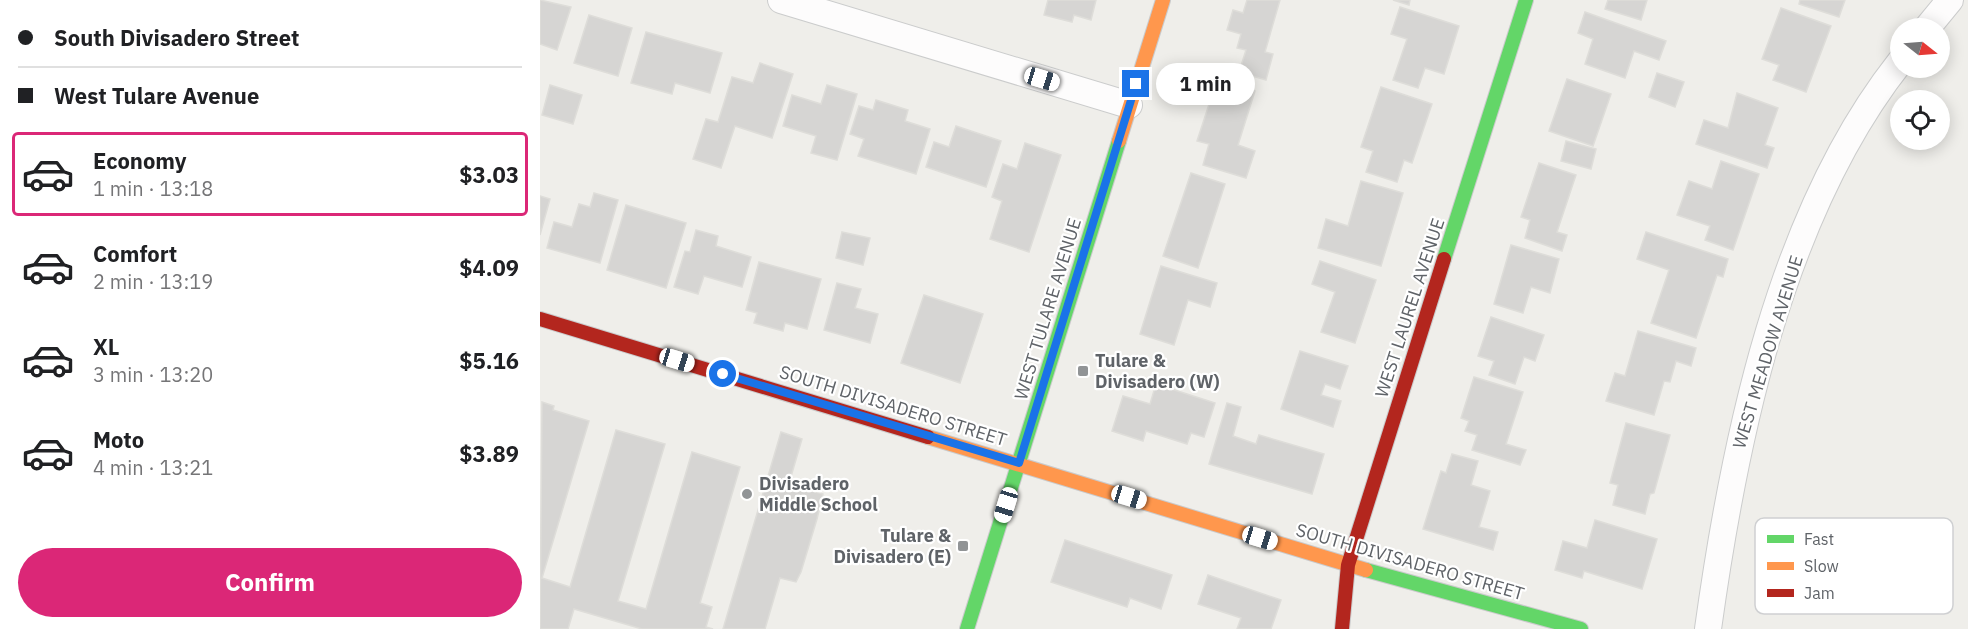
<!DOCTYPE html>
<meta charset="utf-8">
<style>
body{margin:0;font-family:"IBM Plex Sans",sans-serif;background:#f6f6f6;color:#202124;height:100vh;display:flex;flex-direction:column;font-size:22px;white-space:nowrap}
*{box-sizing:border-box;margin:0}
p{font-size:20px;color:#757577}
.icon{flex:none;width:33px;height:33px;fill:none;stroke:currentColor;stroke-width:2;stroke-linecap:round;stroke-linejoin:round}
.map{position:relative;flex:1;overflow:hidden}
.panel{display:flex;flex-direction:column;background:#fff;width:540px}
.panel>*{flex:none}
.banner{display:grid;align-content:center;height:132px;padding:0 18px;background:#fff}
.needle{width:39px;rotate:107deg}
.fabs{position:absolute;left:1350px;top:18px;display:grid;gap:12px}
.fabs a{display:grid;place-items:center;width:60px;height:60px;border-radius:50%;background:#fff;box-shadow:0 3px 15px #0003;font-size:30px}
.end{position:absolute;width:27px;height:27px;margin:-14px;border:8px solid #1a73e8;background:#fff;box-shadow:0 0 0 3px #fff}
.from{border-radius:50%}
.bubble{position:absolute;height:42px;border-radius:21px;background:#fff;box-shadow:0 3px 15px #0003;font-size:20px;font-weight:800;line-height:42px;text-align:center}
.car{position:absolute;width:18px;height:36px;margin:-18px -9px;border-radius:8px;box-shadow:0 0 4px 2px #0007;background:linear-gradient(#fff 24%,#345 0 40%,#fff 0 76%,#345 0 86%,#fff 0)}
.banner b{display:flex;align-items:center;gap:21px;height:57px;font-size:22px}
.banner b+b{border-top:2px solid #e0e0e0}
.banner i{width:15px;height:15px;background:#202124}
ul{padding:0;list-style:none}
li{display:flex;align-items:center;gap:18px;height:84px;margin:0 12px 9px;padding:0 6px;border:3px solid transparent;border-radius:6px}
li div{flex:1}
li b{display:block;font-size:22px}
li em{font-style:normal;font-weight:800}
li.selected{border-color:#db2777}
li>.icon{width:54px;height:54px;stroke-width:1.5}
.action{display:flex;gap:12px;margin-top:auto;padding:12px 18px}
.action a{flex:1;height:69px;border-radius:36px;background:#db2777;color:#fff;font-size:24px;font-weight:800;line-height:69px;text-align:center}
main{display:flex;flex:1;min-height:0}
.map>svg:first-child{display:block}
.building{fill:#d6d5d3;stroke:#deddd9;stroke-width:1.5}
.lines{fill:none;stroke-linecap:round;stroke-linejoin:round}
.street-casing{stroke:#cbcccc;stroke-width:28}
.fast-casing{stroke:#cacacb;stroke-width:16}
.slow-casing{stroke:#cacacb;stroke-width:16}
.jam-casing{stroke:#cacacb;stroke-width:16}
.street{stroke:#fdfcfc;stroke-width:26}
.fast{stroke:#63d668;stroke-width:14}
.slow{stroke:#ff974d;stroke-width:14}
.jam{stroke:#b3261e;stroke-width:14}
.route{stroke:#1a73e8;stroke-width:8}
.poi-dot{fill:#919496;stroke:#fff;stroke-width:2}
.labels{text-anchor:middle;stroke-width:4.5;stroke-linejoin:round;paint-order:stroke}
.street-label{font-size:18px;fill:#5f6368;stroke:#fff}
.poi-label{font-size:18px;font-weight:bold;fill:#5f6368;stroke:#fff;text-anchor:start}
.key{fill:#fff;stroke:#cfd0d2;stroke-width:1.5}
.key-label{font-size:16px;fill:#5f6368}
</style>
<main>
<section class="panel">
<div class="banner">
<b><i class="from"></i>South Divisadero Street</b>
<b><i></i>West Tulare Avenue</b>
</div>
<ul>
<li class="selected"><svg class="icon" aria-label="car" viewBox="0 0 24 24"><path d="M5 17H2v-5l4-1 3-4h7l3 4 3 1v5h-3M9 17h6M6 11h13"/><circle cx="7" cy="17" r="2"/><circle cx="17" cy="17" r="2"/></svg><div><b>Economy</b><p>1 min · 13:18</p></div><em>$3.03</em></li>
<li><svg class="icon" aria-label="car" viewBox="0 0 24 24"><path d="M5 17H2v-5l4-1 3-4h7l3 4 3 1v5h-3M9 17h6M6 11h13"/><circle cx="7" cy="17" r="2"/><circle cx="17" cy="17" r="2"/></svg><div><b>Comfort</b><p>2 min · 13:19</p></div><em>$4.09</em></li>
<li><svg class="icon" aria-label="car" viewBox="0 0 24 24"><path d="M5 17H2v-5l4-1 3-4h7l3 4 3 1v5h-3M9 17h6M6 11h13"/><circle cx="7" cy="17" r="2"/><circle cx="17" cy="17" r="2"/></svg><div><b>XL</b><p>3 min · 13:20</p></div><em>$5.16</em></li>
<li><svg class="icon" aria-label="car" viewBox="0 0 24 24"><path d="M5 17H2v-5l4-1 3-4h7l3 4 3 1v5h-3M9 17h6M6 11h13"/><circle cx="7" cy="17" r="2"/><circle cx="17" cy="17" r="2"/></svg><div><b>Moto</b><p>4 min · 13:21</p></div><em>$3.89</em></li>
</ul>
<div class="action"><a>Confirm</a></div>
</section>
<div class="map">
<svg width="1428" height="629" viewBox="0 0 1428 629">
<rect width="100%" height="100%" fill="#efeeea"/>
<g class="building">
<path d="M0 0 31 7 17 50 0 44Z"/>
<path d="M508 0H556L551 20 534 15 532 22 504 15Z"/>
<path d="M707 0H740L725 52 733 54 726 80 699 72 706 50 697 48 701 34 687 30 693 10 703 13Z"/>
<path d="M853 0H870L869 5Z"/>
<path d="M1068 0H1107L1101 20 1065 9Z"/>
<path d="M1260 0H1305L1299 17 1259 4Z"/>
<path d="M860 7 919 26 904 74 885 68 878 88 853 80 867 39 851 34Z"/>
<path d="M1241 8 1291 26 1266 92 1233 80 1239 65 1222 59Z"/>
<path d="M1045 12 1126 41 1119 60 1094 51 1085 78 1045 64 1053 39 1038 33Z"/>
<path d="M49 15 92 28 78 76 34 63Z"/>
<path d="M106 32 182 53 170 93 135 83 132 94 91 83Z"/>
<path d="M220 63 253 74 232 138 195 126 181 168 153 159 166 119 178 122 192 77 213 83Z"/>
<path d="M1117 73 1144 82 1135 107 1109 97Z"/>
<path d="M1027 79 1071 94 1053 146 1009 131Z"/>
<path d="M677 80 715 91 698 145 715 151 706 178 663 165 669 144 657 141Z"/>
<path d="M10 85 42 95 33 124 2 115Z"/>
<path d="M287 85 317 94 297 160 271 153 276 136 243 126 252 95 281 104Z"/>
<path d="M841 87 892 104 872 163 864 160 857 182 826 172 833 151 821 147Z"/>
<path d="M1197 93 1238 108 1225 145 1234 148 1227 168 1156 144 1164 120 1188 128Z"/>
<path d="M336 100 368 110 365 121 390 129 376 174 318 156 324 139 310 134 319 106 333 110Z"/>
<path d="M416 126 461 141 446 187 386 167 394 142 409 147Z"/>
<path d="M1026 141 1056 149 1051 169 1021 161Z"/>
<path d="M485 143 521 155 489 252 450 239 462 201 452 197 463 164 477 169Z"/>
<path d="M1181 161 1219 174 1193 250 1165 240 1170 226 1137 215 1149 181 1172 189Z"/>
<path d="M999 163 1036 175 1017 232 1027 235 1022 251 985 238 990 220 981 217Z"/>
<path d="M651 173 685 184 658 268 623 256Z"/>
<path d="M821 181 863 193 841 266 778 248 786 219 808 226Z"/>
<path d="M54 193 78 200 60 263 7 248 14 222 32 227 39 204 50 207Z"/>
<path d="M0 196 10 199 0 235Z"/>
<path d="M86 205 146 223 126 288 67 270Z"/>
<path d="M156 230 178 236 176 246 211 257 202 287 164 276 158 294 134 287 145 251 150 252Z"/>
<path d="M302 232 330 238 323 265 296 258Z"/>
<path d="M1106 232 1188 259 1183 277 1177 275 1156 338 1111 323 1129 270 1097 259Z"/>
<path d="M971 245 1019 259 1010 293 991 287 983 313 954 304Z"/>
<path d="M780 261 836 280 815 343 781 332 795 292 772 284Z"/>
<path d="M219 262 281 279 267 329 245 323 243 331 214 323 217 313 206 310Z"/>
<path d="M621 266 677 283 670 307 648 300 634 345 600 334Z"/>
<path d="M297 283 321 289 315 308 338 314 330 343 284 330Z"/>
<path d="M384 295 443 314 420 383 361 363Z"/>
<path d="M951 317 1004 335 995 361 984 357 975 384 949 375 954 361 938 356Z"/>
<path d="M1098 331 1156 348 1151 366 1136 361 1130 382 1124 381 1114 415 1066 401 1075 373 1085 376Z"/>
<path d="M760 351 808 366 800 389 785 384 781 395 801 401 793 427 741 409Z"/>
<path d="M934 377 983 392 966 444 986 450 980 465 932 450 937 435 925 431 929 421 921 418Z"/>
<path d="M616 384 675 403 664 437 651 433 647 444 606 431 603 441 572 431 583 396 610 404Z"/>
<path d="M2 402 14 406 13 410 49 421 2 578 30 587 76 430 125 444 78 601 106 609 152 452 200 467 160 603 172 607 166 627 173 629H102L34 609 28 629H0Z"/>
<path d="M687 403 701 407 693 436 716 444 719 435 784 454 772 494 669 464Z"/>
<path d="M1086 423 1130 435 1114 493 1110 494 1105 514 1073 505 1078 485 1070 483Z"/>
<path d="M241 432 262 439 250 480 269 485 268 490 283 494 277 519 261 572 256 582 240 578 225 629H183Z"/>
<path d="M912 454 938 461 931 485 950 491 939 527 958 532 953 550 883 529 901 471 906 473Z"/>
<path d="M1055 520 1117 539 1102 589 1044 571 1042 578 1015 570 1023 541 1047 548Z"/>
<path d="M525 540 632 575 621 609 590 598 587 607 511 582Z"/>
<path d="M668 575 741 600 731 629H697L701 618 658 604Z"/>
</g>
<g class="lines">
<defs>
<g id="street">
<path d="M241 0 589 105"/>
<path d="M1387 28 1410 0"/>
<path d="M1168 629C1194 441 1240 214 1360 62"/>
</g>
<g id="fast">
<path d="M904 259 986 0"/>
<path d="M826 570 1041 629"/>
<path d="M427 629 579 141"/>
</g>
<g id="slow">
<path d="M579 141 623 0"/>
<path d="M388 437 826 570"/>
</g>
<g id="jam">
<path d="M0 319 388 437"/>
<path d="M802 629 808 565 904 259"/>
</g>
</defs>
<use href="#street" class="street-casing"/>
<use href="#fast" class="fast-casing"/>
<use href="#slow" class="slow-casing"/>
<use href="#jam" class="jam-casing"/>
<use href="#street" class="street"/>
<use href="#fast" class="fast"/>
<use href="#slow" class="slow"/>
<use href="#jam" class="jam"/>
</g>
<g class="lines">
<path class="route" d="M183 374 479 463 596 84"/>
</g>
<g class="poi-dot">
<rect x="537" y="365" width="12" height="12" rx="3"/>
<circle cx="207" cy="494" r="6"/>
<rect x="417" y="540" width="12" height="12" rx="3"/>
</g>
<g class="labels">
<g class="street-label">
<text transform="translate(870 308) rotate(-72)" y="6">WEST LAUREL AVENUE</text>
<text transform="translate(508 309) rotate(-73)" y="6">WEST TULARE AVENUE</text>
<text transform="translate(1228 352) rotate(-73)" y="6">WEST MEADOW AVENUE</text>
<text transform="translate(353 406) rotate(17)" y="6">SOUTH DIVISADERO STREET</text>
<text transform="translate(870 562) rotate(16)" y="6">SOUTH DIVISADERO STREET</text>
</g>
<g class="poi-label">
<text x="555" y="367">Tulare &amp;<tspan x="555" dy="21">Divisadero (W)</tspan></text>
<text x="219" y="490">Divisadero<tspan x="219" dy="21">Middle School</tspan></text>
<text x="411" y="542" text-anchor="end">Tulare &amp;<tspan x="411" dy="21">Divisadero (E)</tspan></text>
</g>
</g>
<rect x="1215" y="518" width="198" height="96" rx="9" class="key"/>
<rect x="1227" y="535" width="27" height="8" fill="#63d668"/>
<rect x="1227" y="562" width="27" height="8" fill="#ff974d"/>
<rect x="1227" y="589" width="27" height="8" fill="#b3261e"/>
<g class="key-label">
<text x="1264" y="545">Fast</text>
<text x="1264" y="572">Slow</text>
<text x="1264" y="599">Jam</text>
</g>
</svg>
<div class="fabs">
<a><svg class="needle" viewBox="-14 -14 28 28"><path d="M0-13l5 13h-10z" fill="#e53935"/><path d="M0 13l5-13h-10z" fill="#757577"/></svg></a>
<a><svg class="icon" aria-label="locate" viewBox="0 0 24 24"><circle cx="12" cy="12" r="6"/><path d="M12 2v4M12 18v4M2 12h4M18 12h4"/></svg></a>
</div>
<i class="end from" style="left:183px;top:374px"></i>
<i class="end" style="left:596px;top:84px"></i>
<div class="bubble" style="left:616px;top:63px;width:99px">1 min</div>
<i class="car" style="left:502px;top:79px;rotate:107deg"></i>
<i class="car" style="left:137px;top:360px;rotate:107deg"></i>
<i class="car" style="left:589px;top:497px;rotate:107deg"></i>
<i class="car" style="left:466px;top:505px;rotate:197deg"></i>
<i class="car" style="left:720px;top:538px;rotate:107deg"></i>
</div>
</main>
